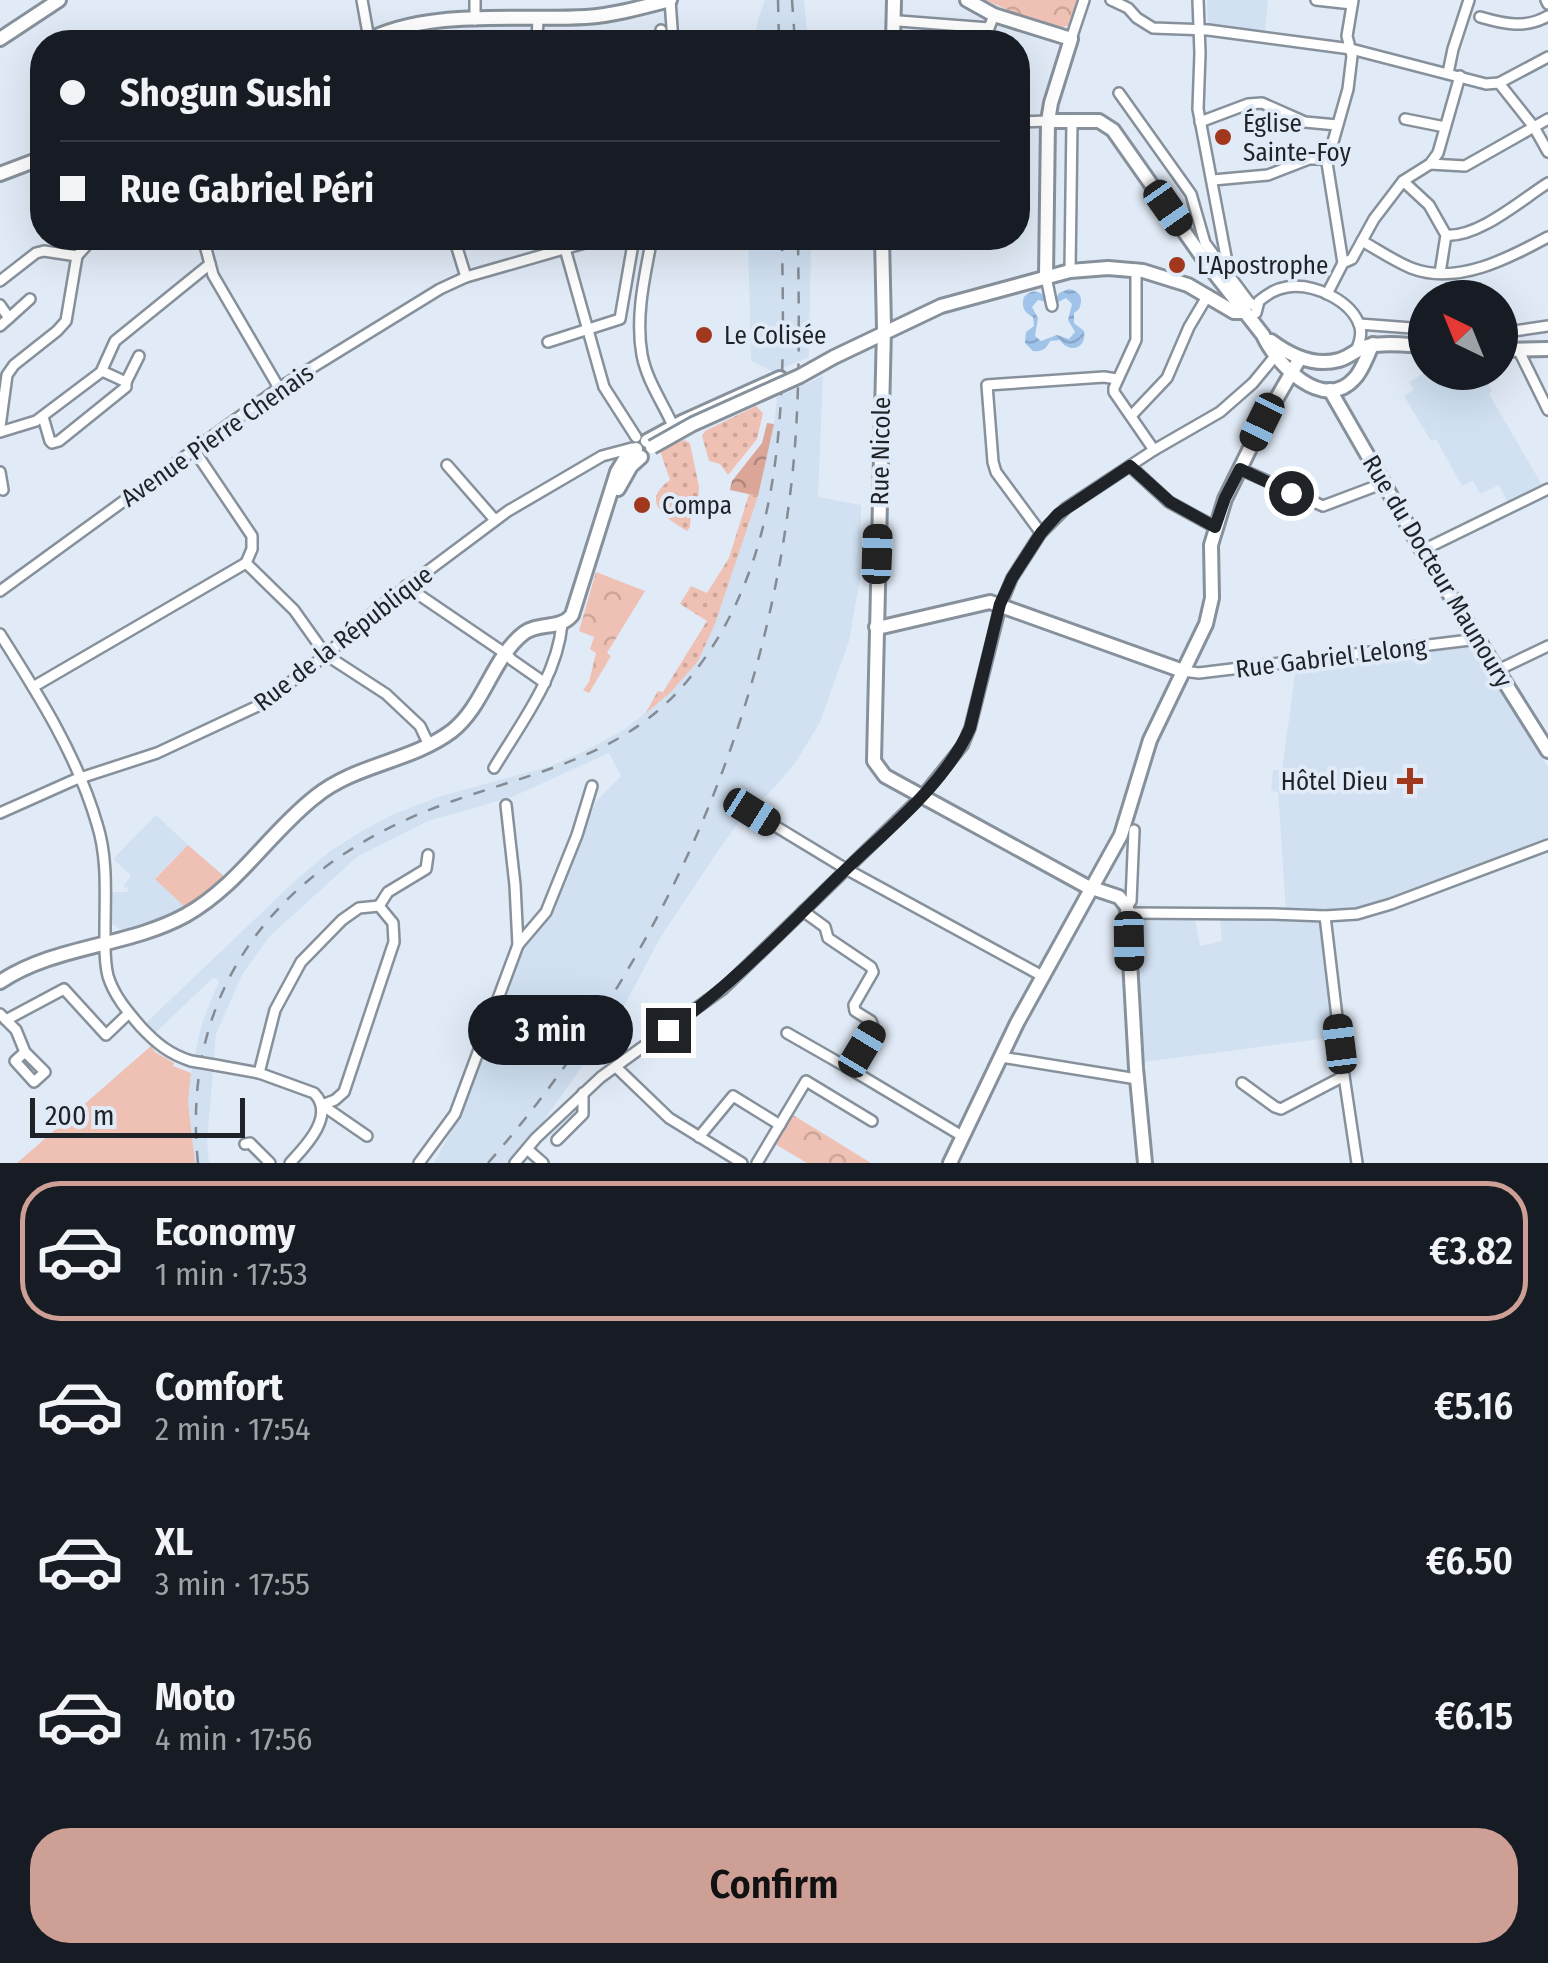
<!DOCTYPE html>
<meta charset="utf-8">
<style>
body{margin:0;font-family:"Fira Sans Condensed",sans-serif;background:#20242c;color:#f1f3f6;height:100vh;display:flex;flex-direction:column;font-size:38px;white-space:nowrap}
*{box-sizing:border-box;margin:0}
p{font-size:32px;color:#9ea1a6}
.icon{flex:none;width:55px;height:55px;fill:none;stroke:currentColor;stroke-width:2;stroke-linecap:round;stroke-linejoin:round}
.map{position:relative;height:1163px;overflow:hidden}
.panel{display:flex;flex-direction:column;background:#171b24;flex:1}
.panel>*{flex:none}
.hud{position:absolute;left:30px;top:30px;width:1000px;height:220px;border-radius:40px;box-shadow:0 10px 40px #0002;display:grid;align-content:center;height:220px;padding:0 30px;background:#171b24}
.needle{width:65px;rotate:317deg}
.buttons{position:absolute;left:1408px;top:280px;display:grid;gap:20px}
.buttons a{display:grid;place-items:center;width:110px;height:110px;border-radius:50%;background:#171b24;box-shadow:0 10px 40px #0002;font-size:50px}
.scale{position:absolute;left:30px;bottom:25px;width:215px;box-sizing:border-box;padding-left:10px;border:5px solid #1f2227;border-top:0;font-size:28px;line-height:35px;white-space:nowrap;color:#1f2227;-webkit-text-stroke:8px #e1ebf7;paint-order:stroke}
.end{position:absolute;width:45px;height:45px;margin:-22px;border:12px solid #1f2227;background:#fff;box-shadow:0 0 0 5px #fff}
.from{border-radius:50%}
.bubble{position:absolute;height:70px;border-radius:35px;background:#171b24;box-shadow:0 10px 40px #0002;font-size:32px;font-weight:600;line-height:70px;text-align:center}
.car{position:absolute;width:30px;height:60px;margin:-30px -15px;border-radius:12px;box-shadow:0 0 8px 2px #0007;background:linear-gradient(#222 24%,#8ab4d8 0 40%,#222 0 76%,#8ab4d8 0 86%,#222 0)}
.hud b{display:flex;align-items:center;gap:35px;height:95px;font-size:38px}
.hud b+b{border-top:2px solid #363941}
.hud i{width:25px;height:25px;background:#f1f3f6}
ul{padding:18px 0 0;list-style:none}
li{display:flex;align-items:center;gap:30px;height:140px;margin:0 20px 15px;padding:0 10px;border:5px solid transparent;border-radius:40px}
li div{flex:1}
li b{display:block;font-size:38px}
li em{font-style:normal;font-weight:600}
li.active{border-color:#cd9f95}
li>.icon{width:90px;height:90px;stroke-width:1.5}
.primary-button{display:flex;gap:20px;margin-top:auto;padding:20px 30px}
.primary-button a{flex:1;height:115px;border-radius:40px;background:#cd9f95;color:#111;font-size:40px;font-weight:600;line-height:115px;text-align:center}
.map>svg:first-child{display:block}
.built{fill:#d1e1f2}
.grass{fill:url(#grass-dots)}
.forest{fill:url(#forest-crowns)}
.park{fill:url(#park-crowns)}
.pitch{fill:#efc0b4}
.water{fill:url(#water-waves);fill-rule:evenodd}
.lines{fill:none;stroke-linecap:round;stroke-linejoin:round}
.street-casing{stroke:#87919b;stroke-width:14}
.secondary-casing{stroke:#87919b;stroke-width:18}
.street{stroke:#fff;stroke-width:9}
.secondary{stroke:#fff;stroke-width:12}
.rail{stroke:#848b94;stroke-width:2.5;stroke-dasharray:12 12;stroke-linecap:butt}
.street-bridge-casing{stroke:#87919b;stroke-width:14;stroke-linecap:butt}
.secondary-bridge-casing{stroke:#87919b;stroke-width:18;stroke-linecap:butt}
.street-bridge{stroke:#fff;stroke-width:9}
.secondary-bridge{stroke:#fff;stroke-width:12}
.route{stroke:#1f2227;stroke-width:12}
.poi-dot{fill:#a1381e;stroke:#e1ebf7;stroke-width:4}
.labels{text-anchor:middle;stroke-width:8;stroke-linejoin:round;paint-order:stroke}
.poi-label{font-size:25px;fill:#1f2227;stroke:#e1ebf7;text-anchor:start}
.street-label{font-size:25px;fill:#1f2227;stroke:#e1ebf7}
</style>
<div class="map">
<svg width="1548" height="1163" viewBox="0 0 1548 1163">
<defs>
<pattern id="grass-dots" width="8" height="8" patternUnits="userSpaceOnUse" patternTransform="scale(2.5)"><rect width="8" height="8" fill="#efc0b4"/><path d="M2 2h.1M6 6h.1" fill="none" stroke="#cca59b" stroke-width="1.8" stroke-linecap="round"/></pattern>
<pattern id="forest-crowns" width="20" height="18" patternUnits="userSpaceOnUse" patternTransform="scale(2.5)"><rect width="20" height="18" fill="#dba598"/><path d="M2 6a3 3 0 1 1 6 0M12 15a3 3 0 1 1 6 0" fill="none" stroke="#b1867c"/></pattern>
<pattern id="park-crowns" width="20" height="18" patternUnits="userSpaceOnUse" patternTransform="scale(2.5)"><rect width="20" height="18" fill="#efc0b4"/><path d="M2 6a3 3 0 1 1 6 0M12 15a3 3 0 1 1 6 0" fill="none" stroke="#cca59b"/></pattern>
<pattern id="water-waves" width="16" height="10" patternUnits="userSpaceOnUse" patternTransform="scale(2.5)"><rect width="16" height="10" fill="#a0c3ea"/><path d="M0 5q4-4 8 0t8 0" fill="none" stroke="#89a7c9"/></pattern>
</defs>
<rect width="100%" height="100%" fill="#e1ebf7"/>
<g class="built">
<path d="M765 0H804L808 42H754L758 19Z"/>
<path d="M1207 0H1268L1265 33 1216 29 1215 26 1208 25Z"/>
<path d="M748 238H811L809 357 774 372 751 361Z"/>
<path d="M1426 372 1482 373 1492 391 1489 394 1542 485 1507 502 1499 485 1480 494 1473 481 1462 486 1436 439 1431 441 1404 396 1414 390 1409 382Z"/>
<path d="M823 376 818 497 861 505 860 579 849 641 820 722 796 762 773 789 738 823 720 848 660 938 623 1008 543 1122 509 1163H434L455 1124 521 950 551 911 596 801 621 776 609 753 512 797 428 821 357 857 270 936 243 973 216 1034 207 1142 209 1163H195L188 1102 191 1073 202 1023 219 981 214 977 155 1033 146 1023 297 879 329 852 360 832 394 814 441 796 551 766 585 751 625 729 671 692 698 661 715 624 758 495 774 424 777 397Z"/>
<path d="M1470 646 1475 648 1548 767V837L1391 898 1362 907 1331 911H1286L1278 792 1271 791 1273 770H1282L1296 667Z"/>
<path d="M156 815 188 845 155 878 186 908 156 921 123 931 110 923V892H127L128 888 123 887 131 875 113 859Z"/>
<path d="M1136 918H1195L1200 946 1222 941 1220 919H1316L1321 924 1336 1037 1144 1062 1135 996 1132 922Z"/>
</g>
<g class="grass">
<path d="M756 406 763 413 757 439 728 475 720 464 709 461 702 436 705 431Z"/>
<path d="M684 440 690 443 699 487 698 505 691 514 690 527 687 531C666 518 639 502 670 480L660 451Z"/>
<path d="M749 494 758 496 715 624 698 661 671 692 645 714 658 691 663 692 707 621 680 604 691 586 707 593 729 558Z"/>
</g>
<path class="forest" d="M767 423 774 424 758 496 730 490 732 481 762 443Z"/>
<g class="park">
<path d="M985 0H1078L1068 26 1061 27 1013 12Z"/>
<path d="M596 572 645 591 607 653 611 656 589 693 583 690 589 682 596 653 590 649 594 637 579 631Z"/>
<path d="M793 1115 871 1163H807L775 1144Z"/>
</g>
<g class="pitch">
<path d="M188 845 226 878 186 908 155 879Z"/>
<path d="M151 1046 155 1052 174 1063 173 1066 191 1073 188 1102 195 1163H17Z"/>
</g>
<path class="water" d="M1069 289C1080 291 1084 298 1079 309L1074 313V323L1084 331C1087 349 1069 354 1060 340L1050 341C1046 349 1043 352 1033 351L1025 343 1026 332 1034 326 1033 317C1024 313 1021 306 1024 297 1032 289 1040 290 1047 299H1056L1059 293ZM1066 298 1072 304 1068 320 1075 332 1069 339 1057 335 1041 341 1035 336 1038 318 1032 307 1038 300 1055 304Z"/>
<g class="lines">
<defs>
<g id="street">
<path d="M362 0 369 39"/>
<path d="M670 0 673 42"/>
<path d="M1111 0 1128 8 1137 18 1153 28 1208 30 1351 49 1486 84 1499 83 1548 57"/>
<path d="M1198 0 1200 53 1198 109 1227 262 1219 279"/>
<path d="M1316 0 1352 4"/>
<path d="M1546 0 1548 4"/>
<path d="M1480 17C1504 24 1525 29 1548 16"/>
<path d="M475 20V0"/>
<path d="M899 21 989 28 994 15"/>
<path d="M661 30 662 42"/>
<path d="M1071 39 1084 0"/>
<path d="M537 42 538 18"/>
<path d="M1448 73 1453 49 1469 0"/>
<path d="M1499 83 1534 127 1548 152"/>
<path d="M1119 93 1191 194 1205 243 1249 302 1256 307"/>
<path d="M1405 119 1445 127"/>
<path d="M1018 122 1048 121"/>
<path d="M1200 122 1248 104 1262 103 1305 122 1337 125"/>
<path d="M1430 164 1465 166 1548 119"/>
<path d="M1213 180 1268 175 1309 159H1328"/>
<path d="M1403 181 1429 205 1446 235 1440 273"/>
<path d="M1446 235C1478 238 1521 200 1548 183"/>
<path d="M203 238 213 275 279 388"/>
<path d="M454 238 466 277"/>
<path d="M562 238 604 387 636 437"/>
<path d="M652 238C645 275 635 316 642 355 647 381 663 403 673 426"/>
<path d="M1362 241C1378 250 1394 261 1411 268 1457 286 1509 258 1548 237"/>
<path d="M1343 263 1327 163 1348 89 1352 56 1347 36 1353 0"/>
<path d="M1136 269V340L1114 388V392L1154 450"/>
<path d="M1070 271 1072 121"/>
<path d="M1046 277 1052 306"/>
<path d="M0 281 36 253 44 251 77 256"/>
<path d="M1327 294 1343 263 1352 259 1374 219 1403 181 1430 164 1438 153 1460 76"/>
<path d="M0 305 9 318 0 326"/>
<path d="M1256 313 1259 301C1268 294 1275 289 1287 287 1313 283 1352 300 1360 327 1362 336 1359 343 1356 351"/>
<path d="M9 318 30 299"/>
<path d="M1359 324 1425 329"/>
<path d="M1500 333 1548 326"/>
<path d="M548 342 620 319 634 238"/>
<path d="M1519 351 1548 410"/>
<path d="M126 382 139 356"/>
<path d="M1131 416 1167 378 1189 327 1208 295"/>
<path d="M43 417 50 441 52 443 59 441 126 387V382L102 371"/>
<path d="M0 427 7 375 14 365 57 331 66 321 77 256 93 238"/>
<path d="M0 432 36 421 101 372 115 341 210 264"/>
<path d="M194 450 252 536V549L246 563 294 610 326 655 386 694 420 726 429 745"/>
<path d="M447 465 495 520"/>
<path d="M1130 466 1169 502 1215 527"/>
<path d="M1240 469 1323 506 1384 483"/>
<path d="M0 472 3 490"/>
<path d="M1041 533 996 472 993 462 987 385 1104 377 1117 379"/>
<path d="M1423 550 1548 489"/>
<path d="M406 586 506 654 512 660 545 683"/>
<path d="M0 591 279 388 440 289 466 277 602 238"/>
<path d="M0 634C38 694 77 755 97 824 108 858 105 895 105 930 105 946 104 961 108 976 114 996 128 1012 141 1027 156 1043 169 1054 191 1061"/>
<path d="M1498 670 1548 646"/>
<path d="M1183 671 1199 673 1478 639"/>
<path d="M33 687 246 563"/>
<path d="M494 768C521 723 557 677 562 624"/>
<path d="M752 812 846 869 1044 977"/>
<path d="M0 813 74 780 157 753 262 704 326 655 381 606 508 511 602 456 632 448"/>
<path d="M379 906 388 892 426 869 428 855"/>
<path d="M1127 907 1131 901 1134 830"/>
<path d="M803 911 825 927 828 938 871 967 873 972 854 1005 855 1011 871 1021 874 1029 850 1069 962 1136"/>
<path d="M1129 913 1273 914 1325 916 1357 914 1391 904 1548 845"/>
<path d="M1325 916 1344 1076 1357 1163"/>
<path d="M518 945 546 912 577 835 592 786"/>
<path d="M0 1014 6 1020 64 989 106 1035 129 1013"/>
<path d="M6 1020 16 1030 25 1052 15 1061 34 1082 45 1072 25 1052"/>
<path d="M787 1033 850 1069"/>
<path d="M1001 1057 1137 1079"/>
<path d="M215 1065 259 1073 314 1093C336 1115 306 1146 290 1163"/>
<path d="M616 1067 669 1118 742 1163"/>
<path d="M259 1073 275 1010 301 962 342 920 359 908 379 906 393 923 394 942 344 1092 335 1100 322 1105"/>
<path d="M1242 1083 1275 1107 1281 1109 1344 1076"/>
<path d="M322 1105 367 1136"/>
<path d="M699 1137 733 1096 780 1125"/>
<path d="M557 1140 583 1114V1093"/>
<path d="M245 1144 250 1143 270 1163"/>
<path d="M527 1149 543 1163"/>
<path d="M419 1163 455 1114 518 945 515 885 506 805"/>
<path d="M515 1163 536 1138 601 1077 723 989 922 796 963 745 970 728 1001 605 1012 578 1041 533 1066 508 1154 450 1220 412 1253 383 1276 355"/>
<path d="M757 1163 806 1081 872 1121"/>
</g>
<g id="secondary">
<path d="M967 0 994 15 1071 39 1051 103 1048 121 1046 277"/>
<path d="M0 39 59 0"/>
<path d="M364 42C427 8 516 21 586 17 614 15 643 7 670 0"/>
<path d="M893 42 894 0"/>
<path d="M1048 121H1099L1113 130 1205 261 1263 335C1276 364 1323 413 1354 379 1363 370 1367 355 1373 344"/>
<path d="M0 174 42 158"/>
<path d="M882 238 884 328 874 761 885 776 1086 886 1119 897 1127 907 1136 1068 1145 1163"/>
<path d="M1271 341C1291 356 1314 367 1339 360 1350 357 1358 348 1368 346 1386 342 1407 345 1425 346"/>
<path d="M1500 350 1548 349"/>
<path d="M834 357 941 306 1070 271 1108 268 1143 271 1188 285 1234 312H1244"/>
<path d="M1330 390 1426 557 1548 751"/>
<path d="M647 441 682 422 780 378"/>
<path d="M618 489 631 466 641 457"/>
<path d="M876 627H882L990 602 1183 671"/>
<path d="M0 982C55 945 128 947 186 915 238 886 269 833 315 797 355 764 411 762 452 731 484 706 492 658 524 633 539 622 560 630 572 615L617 472 629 452 636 449"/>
<path d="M950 1163 1017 1023 1121 835 1150 740 1206 624 1212 598 1211 545 1225 499 1263 422 1300 358"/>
</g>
</defs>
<use href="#street" class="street-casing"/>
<use href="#secondary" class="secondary-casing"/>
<use href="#street" class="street"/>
<use href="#secondary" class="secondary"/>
<g class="rail">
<path d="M778 0 779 42"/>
<path d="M792 0 795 42"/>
<path d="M198 1163C179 980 287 859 453 801 547 768 635 754 699 666 790 544 784 383 782 238"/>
<path d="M488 1163C650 978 758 747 789 503 801 415 799 326 798 238"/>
</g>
<defs>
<path id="street-bridge" d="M191 1061 215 1065"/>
<path id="secondary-bridge" d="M652 447 693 424 800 376 834 357"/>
</defs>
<use href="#street-bridge" class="street-bridge-casing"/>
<use href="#secondary-bridge" class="secondary-bridge-casing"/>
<use href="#street-bridge" class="street-bridge"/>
<use href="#secondary-bridge" class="secondary-bridge"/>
</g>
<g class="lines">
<path class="route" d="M668 1030C731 986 784 930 839 876 883 833 945 785 970 728L1000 604 1012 578 1041 533 1058 514 1130 466 1170 502 1215 527 1225 498 1240 469 1291 493"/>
</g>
<g class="poi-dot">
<circle cx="1223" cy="137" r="10"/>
<circle cx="1177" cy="265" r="10"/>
<circle cx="704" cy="335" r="10"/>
<circle cx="642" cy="505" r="10"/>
<path d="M1405 766h10v10h10v10h-10v10h-10v-10h-10v-10h10z"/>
</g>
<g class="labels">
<g class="poi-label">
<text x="1243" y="132">Église<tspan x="1243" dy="29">Sainte-Foy</tspan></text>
<text x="1197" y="274">L'Apostrophe</text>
<text x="724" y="344">Le Colisée</text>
<text x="662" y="514">Compa</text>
<text x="1388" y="790" text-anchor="end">Hôtel Dieu</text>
</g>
<g class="street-label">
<text transform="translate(217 435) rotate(-35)" y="9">Avenue Pierre Chenais</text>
<text transform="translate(880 451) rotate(-89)" y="9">Rue Nicole</text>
<text transform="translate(1438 571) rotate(59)" y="9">Rue du Docteur Maunoury</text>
<text transform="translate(343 638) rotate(-38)" y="9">Rue de la République</text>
<text transform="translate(1331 657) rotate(-7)" y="9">Rue Gabriel Lelong</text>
</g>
</g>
</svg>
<div class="buttons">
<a><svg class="needle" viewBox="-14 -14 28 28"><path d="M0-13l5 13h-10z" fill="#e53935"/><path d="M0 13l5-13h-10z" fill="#9ea1a6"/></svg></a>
</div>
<div class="scale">200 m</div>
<i class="end from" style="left:1291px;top:493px"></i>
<i class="end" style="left:668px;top:1030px"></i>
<div class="bubble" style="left:468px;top:995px;width:165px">3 min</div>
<i class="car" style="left:1168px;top:208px;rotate:145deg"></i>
<i class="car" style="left:1262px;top:422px;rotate:206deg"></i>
<i class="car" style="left:877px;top:554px;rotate:2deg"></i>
<i class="car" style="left:752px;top:812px;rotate:122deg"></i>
<i class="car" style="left:1129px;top:941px;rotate:179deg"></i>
<i class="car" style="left:1340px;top:1044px;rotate:353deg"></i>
<i class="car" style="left:862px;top:1049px;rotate:31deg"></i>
<div class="hud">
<b><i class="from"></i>Shogun Sushi</b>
<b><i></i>Rue Gabriel Péri</b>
</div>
</div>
<section class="panel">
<ul>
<li class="active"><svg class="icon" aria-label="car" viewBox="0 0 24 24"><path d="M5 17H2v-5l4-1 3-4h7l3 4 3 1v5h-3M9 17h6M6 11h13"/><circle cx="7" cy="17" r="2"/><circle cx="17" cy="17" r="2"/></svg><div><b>Economy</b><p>1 min · 17:53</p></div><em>€3.82</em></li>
<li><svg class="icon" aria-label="car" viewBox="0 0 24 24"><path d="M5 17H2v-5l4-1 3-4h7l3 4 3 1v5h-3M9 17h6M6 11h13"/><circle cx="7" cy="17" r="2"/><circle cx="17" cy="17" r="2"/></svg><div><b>Comfort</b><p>2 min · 17:54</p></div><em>€5.16</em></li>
<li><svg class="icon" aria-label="car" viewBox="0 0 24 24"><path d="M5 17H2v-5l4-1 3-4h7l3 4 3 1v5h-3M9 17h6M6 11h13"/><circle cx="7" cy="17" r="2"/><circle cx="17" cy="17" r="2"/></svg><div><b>XL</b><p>3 min · 17:55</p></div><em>€6.50</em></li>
<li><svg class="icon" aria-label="car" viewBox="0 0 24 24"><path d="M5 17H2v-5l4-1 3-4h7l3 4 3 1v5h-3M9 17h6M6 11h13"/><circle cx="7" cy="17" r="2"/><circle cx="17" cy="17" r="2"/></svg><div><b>Moto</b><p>4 min · 17:56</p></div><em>€6.15</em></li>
</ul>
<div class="primary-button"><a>Confirm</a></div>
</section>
